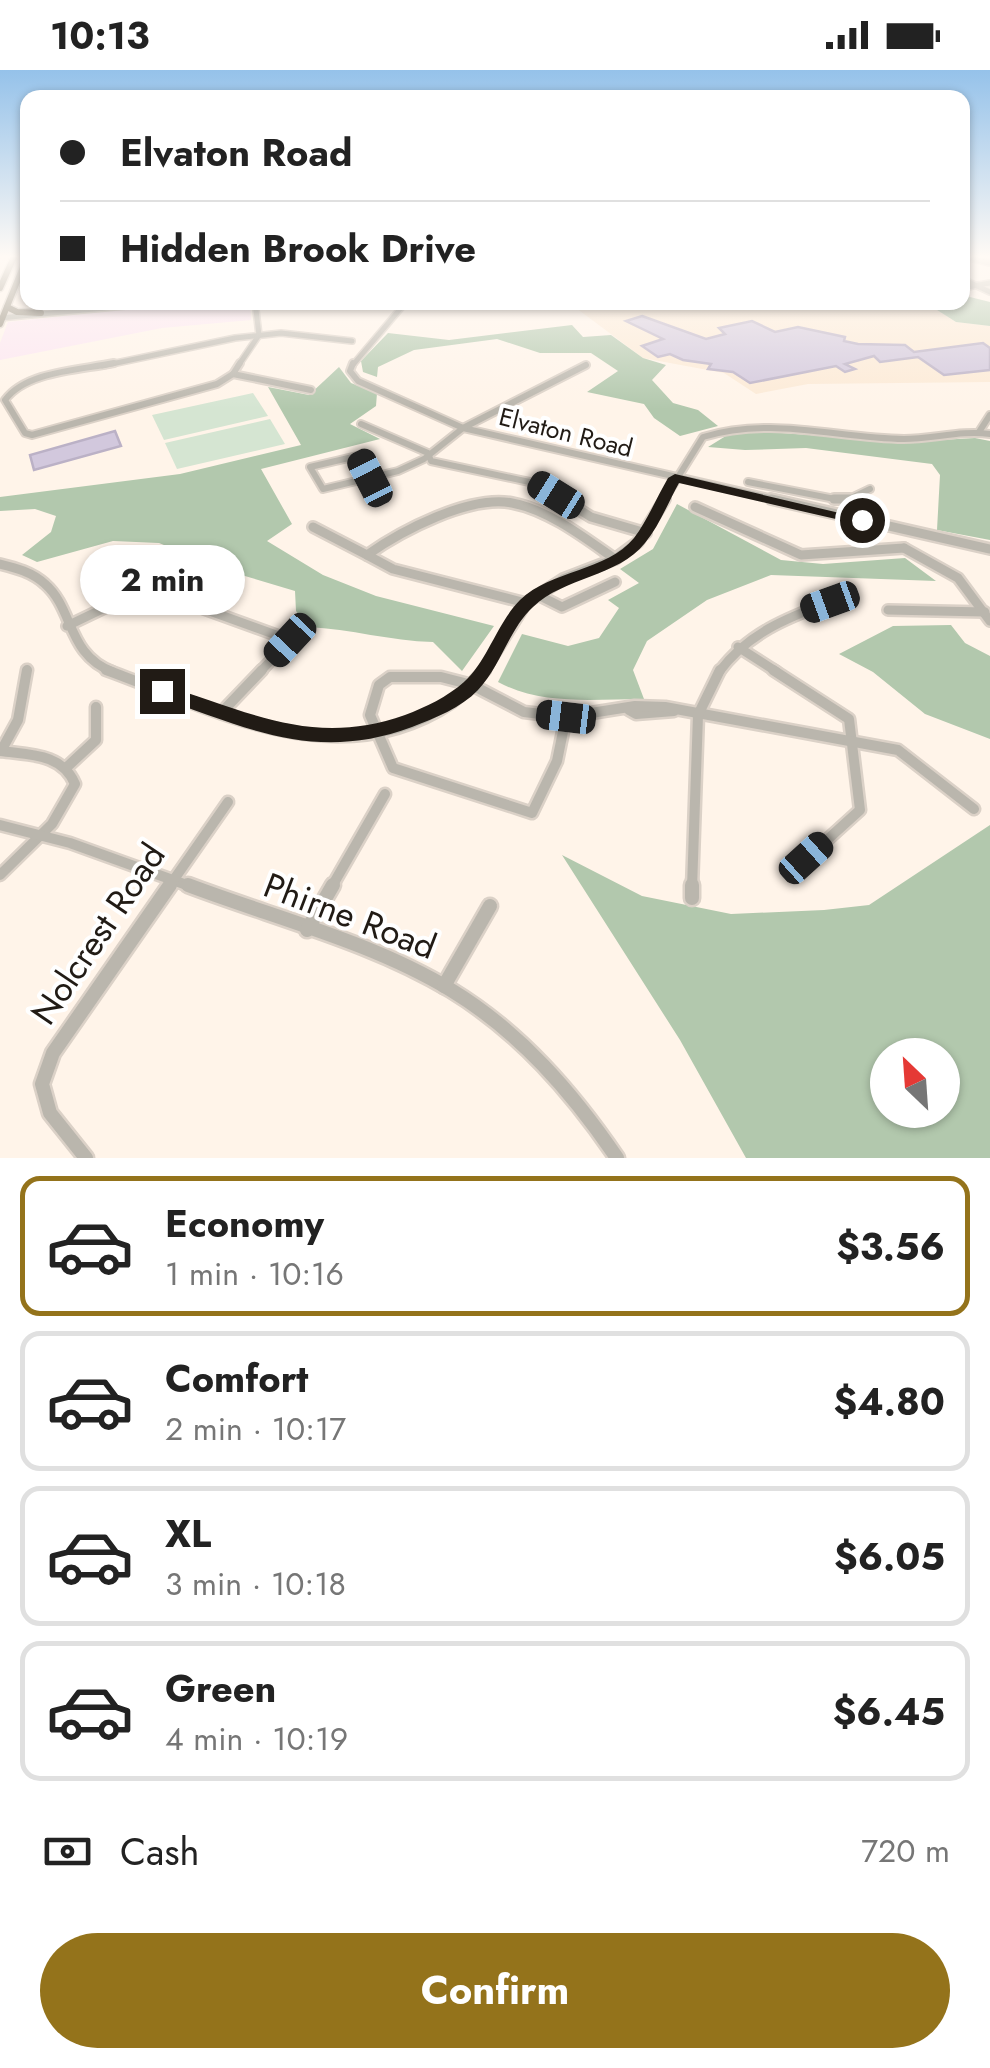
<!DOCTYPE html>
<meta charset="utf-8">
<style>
body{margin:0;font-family:Jost,sans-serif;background:#f2f2f2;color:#222;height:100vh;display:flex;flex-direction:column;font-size:38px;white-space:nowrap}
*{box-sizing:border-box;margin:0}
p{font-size:32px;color:#767676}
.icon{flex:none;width:55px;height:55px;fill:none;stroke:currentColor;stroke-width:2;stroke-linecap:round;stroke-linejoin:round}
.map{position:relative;height:1088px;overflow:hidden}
.side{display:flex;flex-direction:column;background:#fff;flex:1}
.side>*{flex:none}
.guide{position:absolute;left:20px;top:20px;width:950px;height:220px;border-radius:20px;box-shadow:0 2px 8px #0004;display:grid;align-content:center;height:220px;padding:0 40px;background:#fff}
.needle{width:65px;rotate:335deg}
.controls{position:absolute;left:870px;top:968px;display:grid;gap:20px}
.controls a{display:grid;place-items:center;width:90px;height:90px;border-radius:50%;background:#fff;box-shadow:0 2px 8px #0004;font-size:50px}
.end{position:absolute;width:45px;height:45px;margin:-22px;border:12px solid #211b15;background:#fff;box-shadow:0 0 0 5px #fff}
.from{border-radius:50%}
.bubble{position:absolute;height:70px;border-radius:35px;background:#fff;box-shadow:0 2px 8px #0004;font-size:32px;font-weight:700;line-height:70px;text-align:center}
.car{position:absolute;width:30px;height:60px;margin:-30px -15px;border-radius:12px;box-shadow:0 0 8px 2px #0007;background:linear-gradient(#222 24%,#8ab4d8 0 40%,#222 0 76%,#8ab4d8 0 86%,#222 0)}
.guide b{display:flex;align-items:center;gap:35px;height:95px;font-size:38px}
.guide b+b{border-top:2px solid #e0e0e0}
.guide i{width:25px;height:25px;background:#222}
ul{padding:18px 0 0;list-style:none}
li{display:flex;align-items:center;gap:30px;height:140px;margin:0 20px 15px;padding:0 20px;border:5px solid #e0e0e0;border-radius:20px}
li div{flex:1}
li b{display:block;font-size:38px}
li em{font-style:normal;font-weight:700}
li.selected{border-color:#94731b}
li>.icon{width:90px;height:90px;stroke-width:1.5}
.pay{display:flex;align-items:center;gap:25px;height:110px;padding:0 40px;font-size:38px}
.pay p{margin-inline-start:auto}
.action{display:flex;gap:20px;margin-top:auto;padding:20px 40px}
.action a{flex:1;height:115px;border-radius:60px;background:#94731b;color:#fff;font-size:40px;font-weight:700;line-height:115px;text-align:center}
.status{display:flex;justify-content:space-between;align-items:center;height:70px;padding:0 50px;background:#fff;direction:ltr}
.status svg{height:28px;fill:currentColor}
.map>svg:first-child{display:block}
.commercial{fill:#fce5f1}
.built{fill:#fcead6}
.green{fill:#d5e5d2}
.forest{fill:#b2c8ad;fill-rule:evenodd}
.building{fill:#d2c8dd;stroke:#bbb1c6;stroke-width:2.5}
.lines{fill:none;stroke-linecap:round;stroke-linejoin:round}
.minor-far4-casing{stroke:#dbd1c7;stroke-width:8}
.minor-far3-casing{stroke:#dbd1c7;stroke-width:10}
.minor-far2-casing{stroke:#dbd1c7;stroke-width:14}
.minor-far1-casing{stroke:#dbd1c7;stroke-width:15}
.minor-casing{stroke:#dbd1c7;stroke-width:19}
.major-casing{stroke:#dbd1c7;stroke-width:9}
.minor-far4{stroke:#bab6ad;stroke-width:5}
.minor-far3{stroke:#bab6ad;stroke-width:6}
.minor-far2{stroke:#bab6ad;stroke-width:9}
.minor-far1{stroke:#bab6ad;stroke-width:10}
.minor{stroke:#bab6ad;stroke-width:14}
.major{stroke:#88806f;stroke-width:6}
.route{fill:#211b15}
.labels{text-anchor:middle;stroke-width:8;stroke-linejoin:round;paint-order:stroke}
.far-street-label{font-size:25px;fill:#211b15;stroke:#fff}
.near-street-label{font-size:35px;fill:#211b15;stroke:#fff}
</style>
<div class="status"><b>10:13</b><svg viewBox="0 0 49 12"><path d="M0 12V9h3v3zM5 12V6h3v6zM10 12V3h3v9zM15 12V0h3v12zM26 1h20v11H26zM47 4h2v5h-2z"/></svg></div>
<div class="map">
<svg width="990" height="1088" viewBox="0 0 990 1088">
<rect width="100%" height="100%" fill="#fff4e9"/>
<path class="commercial" d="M194 232 250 233 251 250 162 258 0 290V273L8 252Z"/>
<path class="built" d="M926 233 956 252 990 256V312L808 314 756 324 724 303 643 288 576 238Z"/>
<g class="green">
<path d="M253 323 268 346 164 370 152 345Z"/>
<path d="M270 349 285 374 177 399 165 373Z"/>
</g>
<g class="forest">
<path d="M962 225 990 232V256L956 252 926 233 962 232Z"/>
<path d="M572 255 583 267 611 265 643 288 666 295 652 310 673 333 698 340 718 356 680 366 654 348 644 334 587 322 618 301 591 283H540L497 269 414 280 378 297 377 307 363 302 361 291 388 263 449 270Z"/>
<path d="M339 297 351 313 377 323 376 336 350 354 380 369 261 399 292 454 267 471 323 505 376 526 494 556 462 601 433 572C390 571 351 559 308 557L296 541 295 521 228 501 159 473 113 471 37 492 22 485 51 462 56 446 35 439 0 441V427L180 404 301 375 268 317 309 325Z"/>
<path d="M768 362 906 372 975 368 990 371V470L937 460 940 405 932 394 806 378 745 380 708 377 729 364Z"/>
<path d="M677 434 781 490 823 494 905 488 936 511 771 505 707 530 647 571 633 600 644 629C595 629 542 636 498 612L522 564 568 576 599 568 619 538 608 530 639 513 620 499 653 479Z"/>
<path d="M951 555 965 573 990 586V669L925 644 873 602 839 584 893 556Z"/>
<path d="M990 755V1088H746L680 970 562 785 642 826 731 844 824 840 869 835ZM888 985H942V1040H888Z"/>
</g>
<g class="building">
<path d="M642 246 706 269 725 264 719 258 752 251 775 262 798 257 845 267 844 271 858 274 905 275 914 282 983 273 990 278V300L944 305 918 287 880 292 874 286 845 294 855 299 845 302 836 296 750 313 733 302 708 299 711 294 683 290 670 284 658 287 642 276 663 269 626 251Z"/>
<path d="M115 361 121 376 34 400 30 385Z"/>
</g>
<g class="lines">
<defs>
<g id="minor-far4">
<path d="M966 187 990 193"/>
<path d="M962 209 990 222"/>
<path d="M962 218 990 213"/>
<path d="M413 232 481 236 688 232"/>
<path d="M0 248 167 232"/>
<path d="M102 296 235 268 281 263 352 271"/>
<path d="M238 296 259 265 255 232"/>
<path d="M352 296 406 232"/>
</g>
<g id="minor-far3">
<path d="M114 293C81 300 26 301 5 330L25 363 32 365 217 314 233 304 311 320"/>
<path d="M353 293 350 301 358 311 463 358 782 431"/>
<path d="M233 304 240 293"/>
<path d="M361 354 428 383 431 391 539 414 566 431"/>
<path d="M979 362 990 345"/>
<path d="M370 407 357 386 310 397 323 419 398 401 424 389 463 358 586 295"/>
<path d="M748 412 845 431 870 419"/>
<path d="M663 431 703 367C771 346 836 368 904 369 933 369 961 360 990 364"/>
</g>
<g id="minor-far2">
<path d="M562 429 591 447 646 463"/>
<path d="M771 429 990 479"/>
<path d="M834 429H850"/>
<path d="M695 437 801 485 904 478"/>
<path d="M313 457 367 485C401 461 469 425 512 433 549 440 585 468 615 489"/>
<path d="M904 478 958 508 990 551"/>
<path d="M367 485 393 499 526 533"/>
<path d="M0 494C16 498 32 502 45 514 74 539 67 585 113 602"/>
<path d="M538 525 562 537 615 512"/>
<path d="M888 540 985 542"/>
<path d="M67 556 146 518 290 570 260 602"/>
<path d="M738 577 777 602"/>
<path d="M483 602 526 533 563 509 615 489 638 472 665 429"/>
<path d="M719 602C747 564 786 548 830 532"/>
</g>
<g id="minor-far1">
<path d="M106 600C217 640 339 708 452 632 464 623 475 610 485 600"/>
<path d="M773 600 849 649 860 740 807 788"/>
<path d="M390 607H441L472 615 524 642 566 647 557 691 532 743 393 698 370 645 379 615Z"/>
<path d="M629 640 636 644 674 641"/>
<path d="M221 643 262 600"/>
<path d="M566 647 635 636 665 637 898 680 974 739"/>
<path d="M0 681C29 685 62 683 75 714L52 754 0 805"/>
<path d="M1 681 18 650 27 600"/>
<path d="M67 697 96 670V637"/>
<path d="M0 755 70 773 195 818"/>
<path d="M168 818 228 732"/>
<path d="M331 818 385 724"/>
<path d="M692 818 698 645 720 600"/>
</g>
<g id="minor">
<path d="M188 815C275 848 372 872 451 920 520 962 572 1022 617 1088"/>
<path d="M692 828V815"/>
<path d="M307 860 333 815"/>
<path d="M444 916 490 836"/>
<path d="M86 1088 50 1043 42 1014 53 983 170 815"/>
</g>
<g id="major">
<path d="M0 218 14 187"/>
<path d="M7 237 17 242 41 243"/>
<path d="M0 254 27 187"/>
</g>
</defs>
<use href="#minor-far4" class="minor-far4-casing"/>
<use href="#minor-far3" class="minor-far3-casing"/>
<use href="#minor-far2" class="minor-far2-casing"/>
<use href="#minor-far1" class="minor-far1-casing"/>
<use href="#minor" class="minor-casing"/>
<use href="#major" class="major-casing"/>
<use href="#minor-far4" class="minor-far4"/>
<use href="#minor-far3" class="minor-far3"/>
<use href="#minor-far2" class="minor-far2"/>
<use href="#minor-far1" class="minor-far1"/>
<use href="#minor" class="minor"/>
<use href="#major" class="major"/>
</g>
<linearGradient id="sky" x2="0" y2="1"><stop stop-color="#95c2ea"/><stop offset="0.55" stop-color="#fffaf5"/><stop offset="1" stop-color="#fffaf5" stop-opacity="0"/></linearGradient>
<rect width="990" height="339" fill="url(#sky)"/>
<path class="route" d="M675 404 869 450 862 455 679 413C668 433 659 456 645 473 618 507 564 507 533 537 509 559 501 596 478 620 461 638 435 648 412 657 315 693 247 658 155 626L153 621 162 615C249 641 312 678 405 645 426 637 447 627 464 612 488 590 497 553 520 530 551 500 607 501 634 468 647 451 657 427 668 408Z"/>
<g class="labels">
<g class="far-street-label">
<text transform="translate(566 362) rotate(14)" y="9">Elvaton Road</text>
</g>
<g class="near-street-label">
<text transform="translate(350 846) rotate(21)" y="12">Phirne Road</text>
<text transform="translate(98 864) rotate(-56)" y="12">Nolcrest Road</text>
</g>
</g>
</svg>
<div class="controls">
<a><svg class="needle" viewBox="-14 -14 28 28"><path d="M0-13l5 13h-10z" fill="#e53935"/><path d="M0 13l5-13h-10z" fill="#767676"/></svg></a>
</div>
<i class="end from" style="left:862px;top:450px"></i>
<i class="end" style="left:162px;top:621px"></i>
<div class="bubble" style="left:80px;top:475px;width:165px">2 min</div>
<i class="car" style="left:370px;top:408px;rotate:333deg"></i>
<i class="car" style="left:556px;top:425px;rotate:302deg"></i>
<i class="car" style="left:830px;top:532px;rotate:250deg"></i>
<i class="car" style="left:290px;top:570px;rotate:223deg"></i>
<i class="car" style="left:566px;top:647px;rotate:277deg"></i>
<i class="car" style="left:806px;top:788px;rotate:48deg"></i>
<div class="guide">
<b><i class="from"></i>Elvaton Road</b>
<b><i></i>Hidden Brook Drive</b>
</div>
</div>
<section class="side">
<ul>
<li class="selected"><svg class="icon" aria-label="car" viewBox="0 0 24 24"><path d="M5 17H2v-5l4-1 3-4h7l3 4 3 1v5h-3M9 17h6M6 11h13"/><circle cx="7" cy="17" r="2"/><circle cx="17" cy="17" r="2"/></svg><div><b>Economy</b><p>1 min · 10:16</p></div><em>$3.56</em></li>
<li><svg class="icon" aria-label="car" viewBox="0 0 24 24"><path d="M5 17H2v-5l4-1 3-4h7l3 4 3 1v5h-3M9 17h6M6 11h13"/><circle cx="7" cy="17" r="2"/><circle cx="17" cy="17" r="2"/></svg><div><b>Comfort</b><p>2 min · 10:17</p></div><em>$4.80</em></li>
<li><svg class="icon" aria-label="car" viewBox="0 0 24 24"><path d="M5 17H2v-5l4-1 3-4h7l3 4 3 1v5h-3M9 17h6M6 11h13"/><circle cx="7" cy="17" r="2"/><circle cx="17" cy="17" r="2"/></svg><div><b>XL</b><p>3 min · 10:18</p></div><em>$6.05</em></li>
<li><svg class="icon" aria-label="car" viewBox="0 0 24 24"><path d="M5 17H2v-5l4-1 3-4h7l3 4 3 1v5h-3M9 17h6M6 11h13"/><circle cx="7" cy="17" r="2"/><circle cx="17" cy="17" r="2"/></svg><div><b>Green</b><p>4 min · 10:19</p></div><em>$6.45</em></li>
</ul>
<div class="pay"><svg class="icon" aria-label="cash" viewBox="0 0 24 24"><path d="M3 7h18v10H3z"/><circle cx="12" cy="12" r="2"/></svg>Cash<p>720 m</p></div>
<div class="action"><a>Confirm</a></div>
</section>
